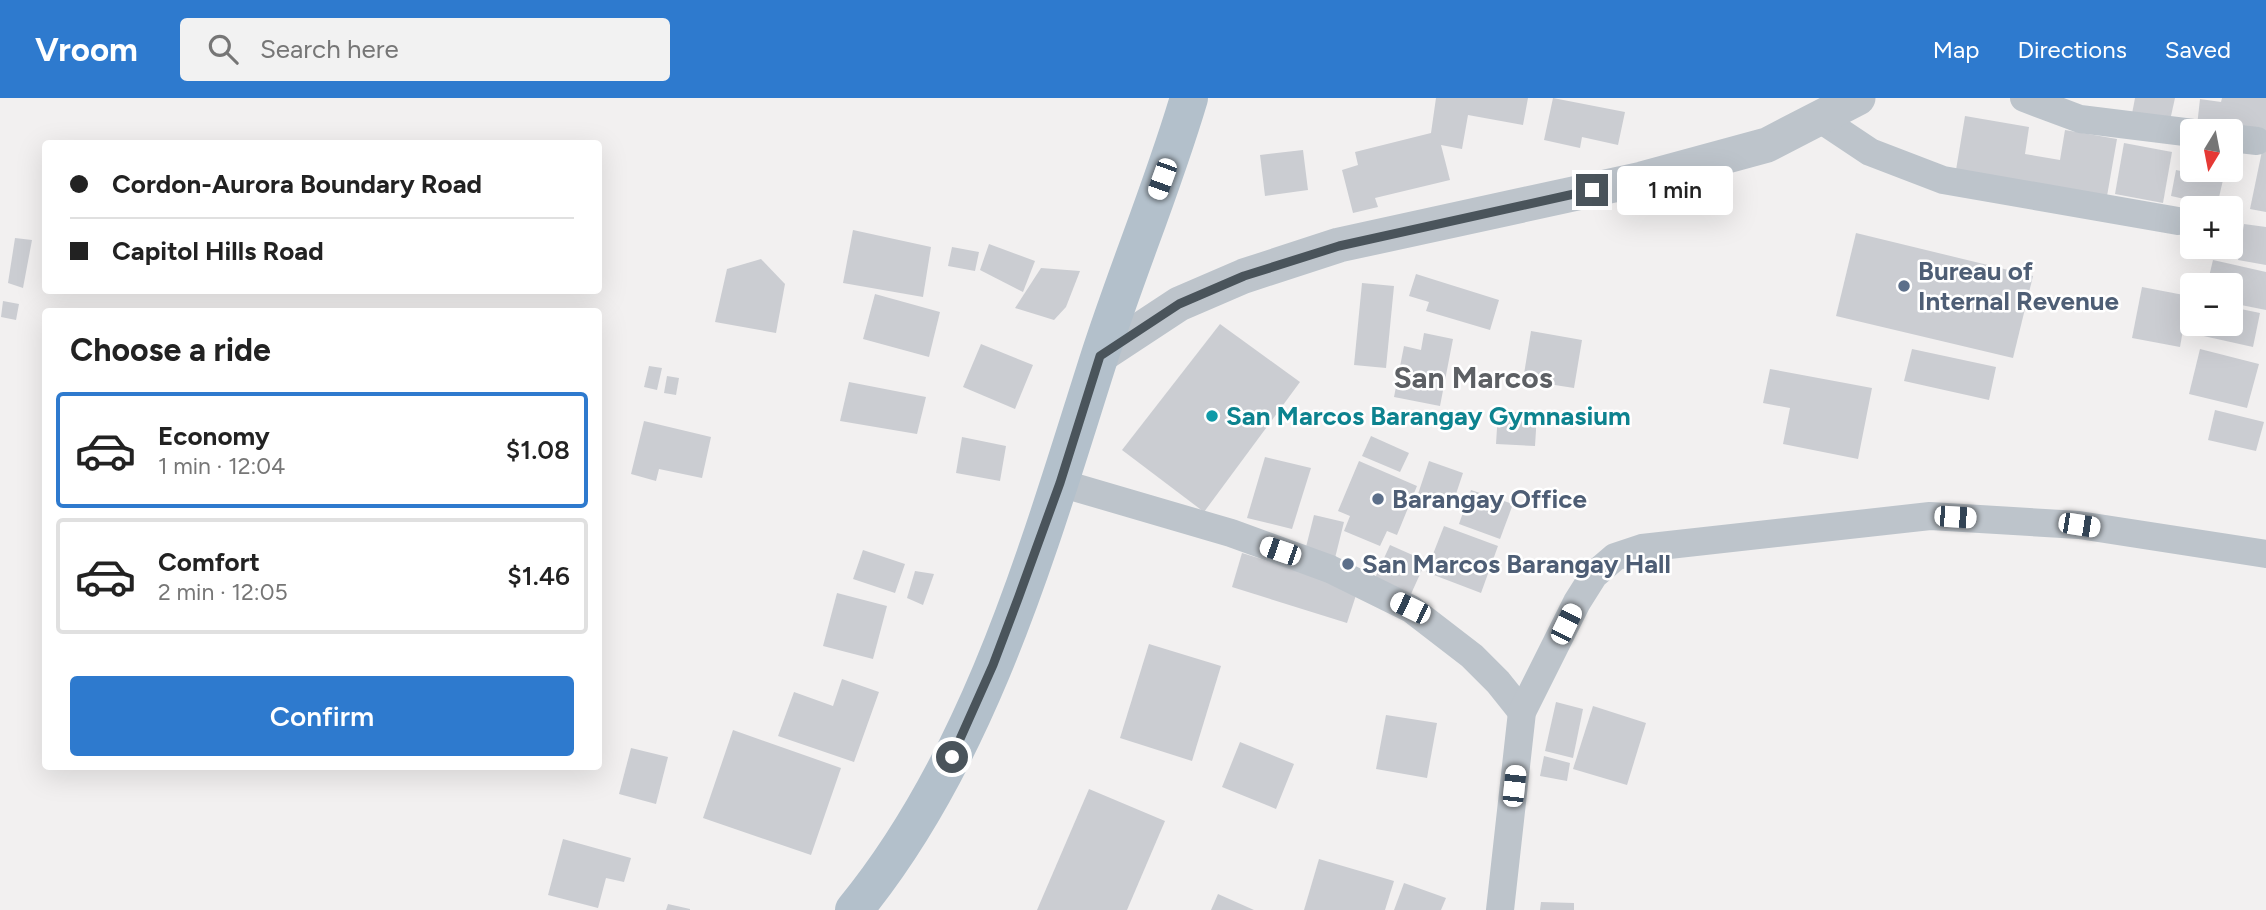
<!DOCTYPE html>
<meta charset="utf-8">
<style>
body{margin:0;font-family:Figtree,sans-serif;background:#f2f2f2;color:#222;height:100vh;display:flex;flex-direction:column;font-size:26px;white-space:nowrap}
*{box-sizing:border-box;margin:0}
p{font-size:23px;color:#767676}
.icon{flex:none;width:38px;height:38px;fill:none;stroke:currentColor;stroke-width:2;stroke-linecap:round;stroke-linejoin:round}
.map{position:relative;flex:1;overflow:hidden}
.sheet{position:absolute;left:42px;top:210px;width:560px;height:462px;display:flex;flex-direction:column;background:#fff;border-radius:7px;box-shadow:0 7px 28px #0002}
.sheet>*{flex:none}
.guide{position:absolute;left:42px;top:42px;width:560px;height:154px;border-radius:7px;box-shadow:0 7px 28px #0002;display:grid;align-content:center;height:154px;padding:0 28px;background:#fff}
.needle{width:46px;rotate:190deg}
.controls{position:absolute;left:2180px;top:21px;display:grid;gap:14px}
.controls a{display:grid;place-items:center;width:63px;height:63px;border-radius:7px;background:#fff;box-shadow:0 7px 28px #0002;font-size:35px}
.end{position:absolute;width:32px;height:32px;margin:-16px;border:9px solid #4a545b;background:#fff;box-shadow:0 0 0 4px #fff}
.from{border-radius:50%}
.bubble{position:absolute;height:49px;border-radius:7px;background:#fff;box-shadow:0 7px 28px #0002;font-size:23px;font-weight:600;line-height:49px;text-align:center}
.car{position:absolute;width:21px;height:42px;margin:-21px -10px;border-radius:9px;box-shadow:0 0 5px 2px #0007;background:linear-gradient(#fff 24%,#345 0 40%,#fff 0 76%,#345 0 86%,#fff 0)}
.guide b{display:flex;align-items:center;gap:24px;height:66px;font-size:26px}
.guide b+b{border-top:2px solid #e0e0e0}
.guide i{width:18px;height:18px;background:#222}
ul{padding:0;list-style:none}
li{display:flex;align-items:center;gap:21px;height:116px;margin:0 14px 10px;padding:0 14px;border:4px solid #e0e0e0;border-radius:7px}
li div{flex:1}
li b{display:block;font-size:26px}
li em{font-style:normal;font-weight:600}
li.on{border-color:#2e7ace}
li>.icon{width:63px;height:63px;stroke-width:1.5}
h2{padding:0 28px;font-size:32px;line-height:84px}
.cta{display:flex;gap:14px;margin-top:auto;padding:14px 28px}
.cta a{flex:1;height:80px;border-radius:7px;background:#2e7ace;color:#fff;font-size:28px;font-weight:600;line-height:80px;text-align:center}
header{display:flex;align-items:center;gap:42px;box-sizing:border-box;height:98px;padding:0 35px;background:#2e7ace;color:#fff}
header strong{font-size:33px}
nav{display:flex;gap:38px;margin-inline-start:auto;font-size:24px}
.search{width:490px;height:63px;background:#f2f2f2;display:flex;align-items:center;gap:18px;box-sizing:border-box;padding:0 24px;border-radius:7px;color:#767676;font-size:26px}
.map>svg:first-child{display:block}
.building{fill:#cbcdd2}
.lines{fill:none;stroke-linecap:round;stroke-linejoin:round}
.minor{stroke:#bdc4cb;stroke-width:28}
.tertiary{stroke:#bdc4cb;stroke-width:35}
.primary{stroke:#b3c0cb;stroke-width:38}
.route{stroke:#4a545b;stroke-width:9}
.service-dot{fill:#5c6f8a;stroke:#fff;stroke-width:2.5}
.culture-dot{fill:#0f9aa8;stroke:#fff;stroke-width:2.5}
.labels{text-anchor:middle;stroke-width:5;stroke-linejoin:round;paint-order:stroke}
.service-label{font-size:26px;font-weight:bold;fill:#4e5e75;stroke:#fff;text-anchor:start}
.culture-label{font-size:26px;font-weight:bold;fill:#0d838f;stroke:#fff;text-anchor:start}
.quarter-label{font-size:30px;font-weight:bold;fill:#5d6064;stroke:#fff}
</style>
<header>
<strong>Vroom</strong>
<div class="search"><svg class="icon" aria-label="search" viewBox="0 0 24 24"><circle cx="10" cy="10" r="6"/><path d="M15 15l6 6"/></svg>Search here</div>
<nav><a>Map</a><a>Directions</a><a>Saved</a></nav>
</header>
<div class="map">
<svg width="2266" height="812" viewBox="0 0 2266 812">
<rect width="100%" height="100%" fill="#f2f0f0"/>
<g class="building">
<path d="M1436 0H1528L1523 27 1468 17 1462 51 1441 47 1450 82 1375 100 1378 109 1353 115 1342 72 1358 67 1355 54 1431 35Z"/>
<path d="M1553 0 1625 14 1618 47 1582 39 1580 50 1544 42Z"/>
<path d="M2135 0H2175L2169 27 2131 21Z"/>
<path d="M2222 0H2266V39L2197 28 2200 1 2221 4Z"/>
<path d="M1965 18 2029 29 2025 56 2060 62 2065 32 2117 41 2107 98 1956 72Z"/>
<path d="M2185 41 2193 43V66L2181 65Z"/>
<path d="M2124 45 2172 54 2163 105 2115 96Z"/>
<path d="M1303 52 1308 92 1265 98 1260 57Z"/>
<path d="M2262 53 2266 54V114L2250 111Z"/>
<path d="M2176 72 2223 82 2217 108 2171 98Z"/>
<path d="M2244 126 2266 129V167L2238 162Z"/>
<path d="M853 132 931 149 923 199 843 185Z"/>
<path d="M1856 135 2033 178 2013 260 1836 218Z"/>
<path d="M15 140 32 142 23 190 8 185Z"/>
<path d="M989 146 1035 163 1023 194 980 172Z"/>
<path d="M952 149 979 154 975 173 948 168Z"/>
<path d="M761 161 785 186 776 235 715 224 727 171Z"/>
<path d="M2213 162 2266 174V212L2231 205V187H2207Z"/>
<path d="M1041 170 1080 173 1066 209 1054 222 1015 210Z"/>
<path d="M1416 176 1499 202 1490 232 1426 213 1429 204 1409 198Z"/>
<path d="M1362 185 1394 188 1386 270 1354 267Z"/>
<path d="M2142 189 2189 198 2180 249 2132 240Z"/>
<path d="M875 196 940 214 929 259 863 241Z"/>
<path d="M3 203 19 206 16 222 1 219Z"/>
<path d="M2231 209 2260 215 2253 249 2199 237 2201 226H2231Z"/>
<path d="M1220 226 1300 284 1204 414 1122 352Z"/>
<path d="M1531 233 1582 242 1574 290 1523 282Z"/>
<path d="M1424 235 1453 241 1440 308 1394 299 1404 248 1421 252Z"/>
<path d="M981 246 1033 267 1015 311 963 289Z"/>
<path d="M1912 251 1996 269 1989 302 1904 283Z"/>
<path d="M2200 251 2259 266 2247 310 2189 296Z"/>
<path d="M649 268 662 270 657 292 644 289Z"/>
<path d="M1770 271 1872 290 1858 361 1783 346 1790 310 1763 305Z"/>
<path d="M667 278 679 280 676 297 664 295Z"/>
<path d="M849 284 926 299 917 336 840 323Z"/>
<path d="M2215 312 2264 324 2256 353 2208 342Z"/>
<path d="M1498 314 1537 315 1535 348 1496 346Z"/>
<path d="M644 323 711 339 702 380 659 371 656 383 631 376Z"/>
<path d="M1371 338 1409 355 1400 374 1362 358Z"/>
<path d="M962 339 1006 348 1000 383 956 375Z"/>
<path d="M1265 359 1311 370 1292 431 1247 420Z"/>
<path d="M1359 363 1417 388 1397 437 1387 433 1380 448 1344 433 1350 418 1338 413Z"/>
<path d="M1429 363 1463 375 1452 408 1418 396Z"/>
<path d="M1471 392 1513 406 1500 441 1459 426Z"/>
<path d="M1314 417 1344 424 1335 460 1305 453Z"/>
<path d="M1444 428 1498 448 1481 495 1426 474Z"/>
<path d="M1390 447 1426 463 1411 496 1375 480Z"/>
<path d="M863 452 905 466 895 495 853 481Z"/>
<path d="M1242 455 1358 491 1347 525 1232 489Z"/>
<path d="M915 473 934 476 923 507 907 500Z"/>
<path d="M837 495 887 508 873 561 823 548Z"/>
<path d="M1149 546 1221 568 1192 663 1120 640Z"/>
<path d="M842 581 879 594 854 664 778 638 794 594 833 608Z"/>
<path d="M1556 604 1583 611 1573 660 1545 653Z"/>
<path d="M1593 608 1646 625 1627 687 1573 671Z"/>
<path d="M1386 617 1437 625 1427 680 1376 671Z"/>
<path d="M733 632 841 670 811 757 703 720Z"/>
<path d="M1240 644 1294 666 1276 711 1222 689Z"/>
<path d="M631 650 668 659 656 706 619 696Z"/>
<path d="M1544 658 1570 665 1567 683 1540 678Z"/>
<path d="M1089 691 1165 723 1127 812H1037Z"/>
<path d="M563 741 631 760 624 784 606 780 598 810 548 797Z"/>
<path d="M1319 761 1394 783 1385 812H1304Z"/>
<path d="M1404 785 1446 800 1441 812H1394Z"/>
<path d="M1218 796 1254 812H1211Z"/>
<path d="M1541 804 1574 805V812H1540Z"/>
<path d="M668 806 690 811V812H666Z"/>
</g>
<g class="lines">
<g class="minor">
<path d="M2024 0 2080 21 2193 35"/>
<path d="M1819 20 1870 54 1943 82 2178 123"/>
<path d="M2231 40 2257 43"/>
<path d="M1060 385 1231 435 1330 471 1411 511 1472 558 1498 584 1522 614"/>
<path d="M1500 812 1522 614 1577 504 1594 477 1615 459 1642 450 1930 418 2079 427 2266 456"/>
</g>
<path class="tertiary" d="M1100 258 1179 206 1244 178 1339 147 1642 81 1767 47 1858 0"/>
<path class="primary" d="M854 812C981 657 1039 448 1099 260 1127 173 1163 88 1189 0"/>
</g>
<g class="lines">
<path class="route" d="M952 659 993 567 1019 498 1060 385 1100 258 1179 206 1244 178 1339 148 1592 92"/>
</g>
<g class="service-dot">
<circle cx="1904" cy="188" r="7"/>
<circle cx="1378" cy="401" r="7"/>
<circle cx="1348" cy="466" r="7"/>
</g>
<circle class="culture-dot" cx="1212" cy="318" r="7"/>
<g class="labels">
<g class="service-label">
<text x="1918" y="182">Bureau of<tspan x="1918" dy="30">Internal Revenue</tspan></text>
<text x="1392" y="410">Barangay Office</text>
<text x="1362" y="475">San Marcos Barangay Hall</text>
</g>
<g class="culture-label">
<text x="1226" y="327">San Marcos Barangay Gymnasium</text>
</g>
<g class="quarter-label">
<text x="1473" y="290">San Marcos</text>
</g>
</g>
</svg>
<div class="controls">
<a><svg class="needle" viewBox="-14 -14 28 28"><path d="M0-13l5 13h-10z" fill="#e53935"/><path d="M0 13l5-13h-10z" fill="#767676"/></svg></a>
<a>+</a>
<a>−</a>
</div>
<i class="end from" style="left:952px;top:659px"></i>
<i class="end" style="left:1592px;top:92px"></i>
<div class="bubble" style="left:1617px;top:68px;width:116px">1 min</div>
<i class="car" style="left:1162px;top:81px;rotate:200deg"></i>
<i class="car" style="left:1955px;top:419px;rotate:94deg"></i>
<i class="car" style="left:2079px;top:427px;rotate:99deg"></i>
<i class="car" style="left:1280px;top:453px;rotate:289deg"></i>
<i class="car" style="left:1410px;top:510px;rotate:296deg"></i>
<i class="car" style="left:1566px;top:526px;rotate:26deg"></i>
<i class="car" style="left:1514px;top:688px;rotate:6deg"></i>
<div class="guide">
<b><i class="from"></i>Cordon-Aurora Boundary Road</b>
<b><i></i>Capitol Hills Road</b>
</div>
<section class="sheet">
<h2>Choose a ride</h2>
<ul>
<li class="on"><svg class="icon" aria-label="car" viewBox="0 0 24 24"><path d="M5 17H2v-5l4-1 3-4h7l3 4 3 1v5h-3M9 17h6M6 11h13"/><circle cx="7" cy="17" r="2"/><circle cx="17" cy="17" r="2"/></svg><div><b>Economy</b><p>1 min · 12:04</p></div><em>$1.08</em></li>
<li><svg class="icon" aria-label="car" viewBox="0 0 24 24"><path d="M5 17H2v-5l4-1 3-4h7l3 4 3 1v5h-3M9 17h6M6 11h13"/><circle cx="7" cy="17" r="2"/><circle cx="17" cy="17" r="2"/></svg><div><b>Comfort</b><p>2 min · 12:05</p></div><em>$1.46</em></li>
</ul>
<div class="cta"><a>Confirm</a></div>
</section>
</div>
